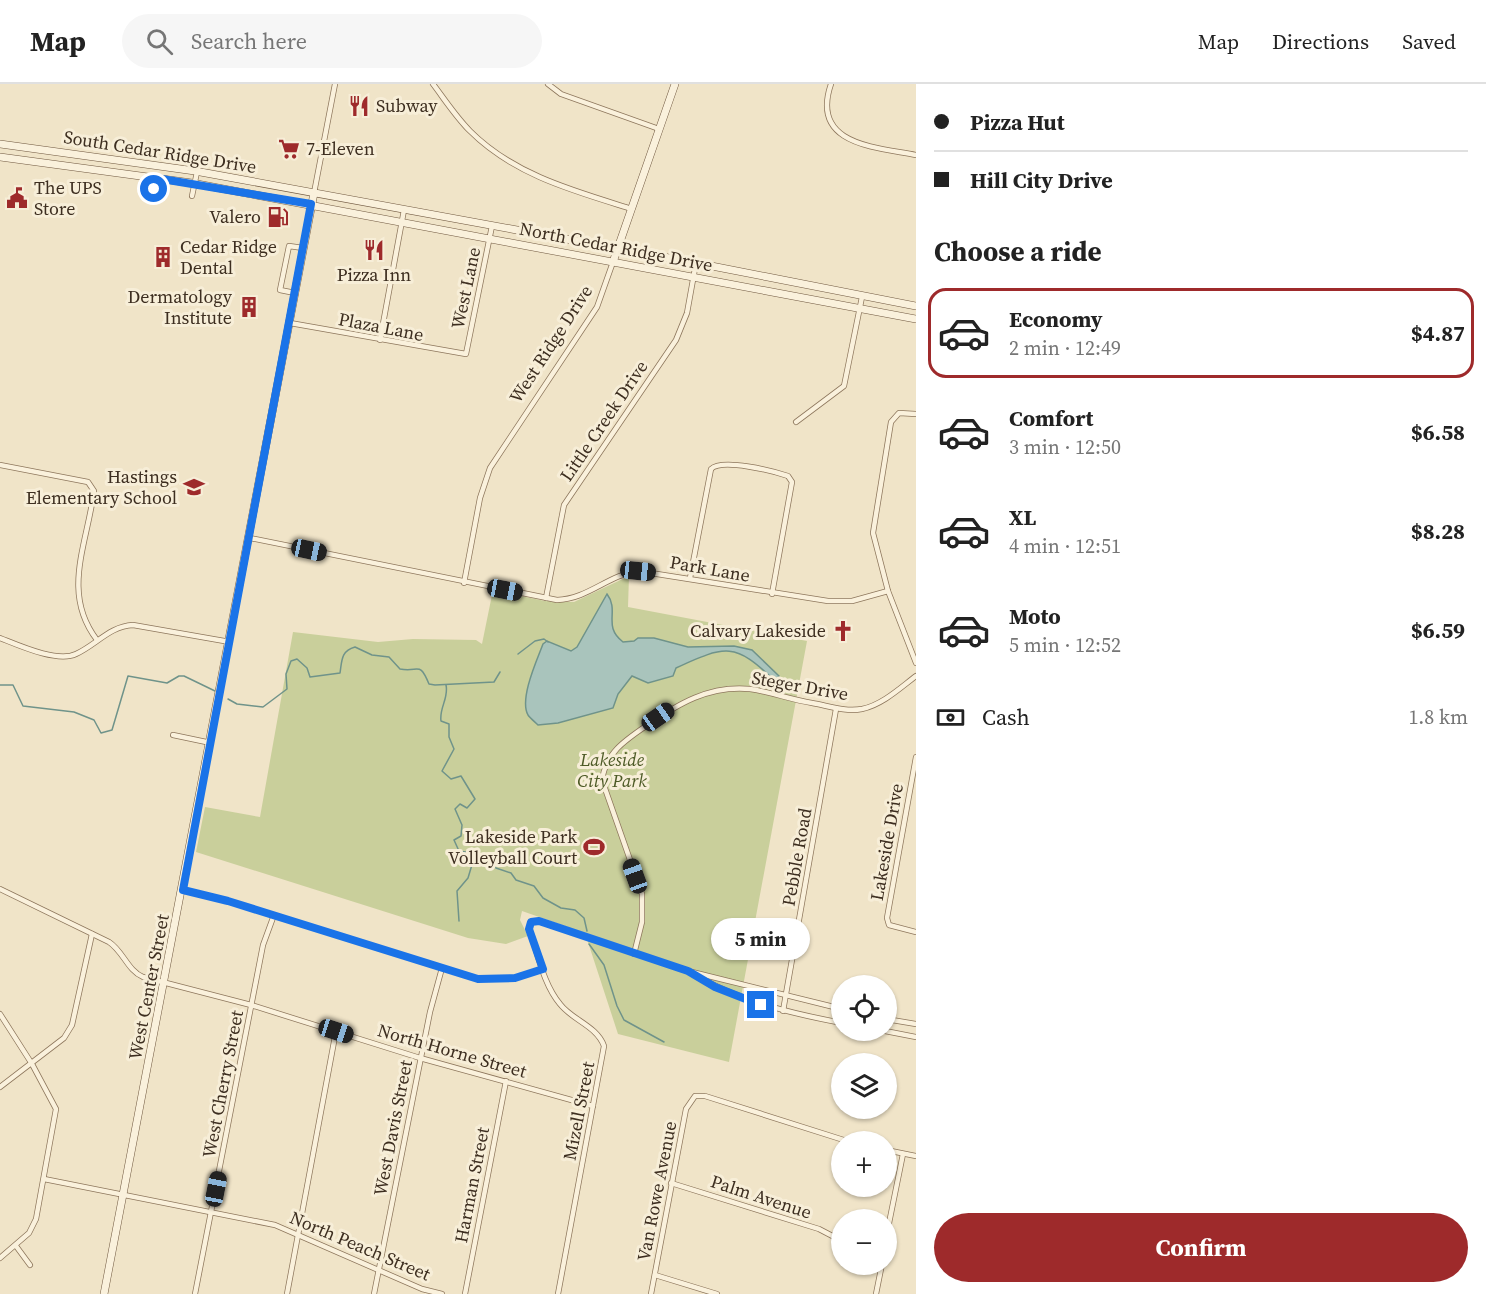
<!DOCTYPE html>
<meta charset="utf-8">
<style>
body{margin:0;font-family:"Source Serif 4",serif;background:#f6f6f6;color:#222;height:100vh;display:flex;flex-direction:column;font-size:22px;white-space:nowrap}
*{box-sizing:border-box;margin:0}
p{font-size:20px;color:#767676}
.icon{flex:none;width:33px;height:33px;fill:none;stroke:currentColor;stroke-width:2;stroke-linecap:round;stroke-linejoin:round}
.map{position:relative;flex:1;overflow:hidden}
.panel{display:flex;flex-direction:column;background:#fff;width:570px}
.panel>*{flex:none}
.banner{display:grid;align-content:center;height:132px;padding:0 18px;background:#fff}
.tools{position:absolute;left:831px;top:891px;display:grid;gap:12px}
.tools a{display:grid;place-items:center;width:66px;height:66px;border-radius:50%;background:#fff;box-shadow:0 2px 4px #0004;font-size:30px}
.end{position:absolute;width:27px;height:27px;margin:-14px;border:8px solid #1a73e8;background:#fff;box-shadow:0 0 0 3px #fff}
.from{border-radius:50%}
.bubble{position:absolute;height:42px;border-radius:21px;background:#fff;box-shadow:0 2px 4px #0004;font-size:20px;font-weight:700;line-height:42px;text-align:center}
.car{position:absolute;width:18px;height:36px;margin:-18px -9px;border-radius:8px;box-shadow:0 0 4px 2px #0007;background:linear-gradient(#222 24%,#8ab4d8 0 40%,#222 0 76%,#8ab4d8 0 86%,#222 0)}
.banner b{display:flex;align-items:center;gap:21px;height:57px;font-size:22px}
.banner b+b{border-top:2px solid #e0e0e0}
.banner i{width:15px;height:15px;background:#222}
ul{padding:0;list-style:none}
li{display:flex;align-items:center;gap:18px;height:90px;margin:0 12px 9px;padding:0 6px;border:3px solid transparent;border-radius:18px}
li div{flex:1}
li b{display:block;font-size:22px}
li em{font-style:normal;font-weight:700}
li.on{border-color:#9e2a2b}
li>.icon{width:54px;height:54px;stroke-width:1.5}
h2{padding:0 18px;font-size:27px;line-height:72px}
.pay{display:flex;align-items:center;gap:15px;height:66px;padding:0 18px;font-size:22px}
.pay p{margin-inline-start:auto}
.primary-button{display:flex;gap:12px;margin-top:auto;padding:12px 18px}
.primary-button a{flex:1;height:69px;border-radius:36px;background:#9e2a2b;color:#fff;font-size:24px;font-weight:700;line-height:69px;text-align:center}
header{display:flex;align-items:center;gap:36px;box-sizing:border-box;height:84px;padding:0 30px;background:#fff;border-bottom:2px solid #e0e0e0}
header strong{font-size:28px}
nav{display:flex;gap:33px;margin-inline-start:auto;font-size:21px}
.search{width:420px;height:54px;background:#f6f6f6;display:flex;align-items:center;gap:15px;box-sizing:border-box;padding:0 21px;border-radius:33px;color:#767676;font-size:22px}
main{display:flex;flex:1;min-height:0}
.map>svg:first-child{display:block}
.green{fill:#c9cf9b}
.water{fill:#a9c4bc;stroke:#6f938a;stroke-width:1.5}
.lines{fill:none;stroke-linecap:round;stroke-linejoin:round}
.stream{stroke:#6f938a;stroke-width:1.5}
.street-casing{stroke:#8d765c;stroke-width:6}
.secondary-casing{stroke:#6f573f;stroke-width:8}
.street{stroke:#faf1dc;stroke-width:4.5}
.secondary{stroke:#faf1dc;stroke-width:7}
.route{stroke:#1a73e8;stroke-width:8}
.labels{text-anchor:middle;stroke-width:6;stroke-linejoin:round;paint-order:stroke}
.poi-label{font-size:18px;fill:#3d2e20;stroke:#f7eed8;text-anchor:end}
.street-label{font-size:18px;fill:#3d2e20;stroke:#f7eed8}
.park-label{font-size:18px;font-style:italic;fill:#4d5a26;stroke:#f7eed8}
</style>
<header>
<strong>Map</strong>
<div class="search"><svg class="icon" aria-label="search" viewBox="0 0 24 24"><circle cx="10" cy="10" r="6"/><path d="M15 15l6 6"/></svg>Search here</div>
<nav><a>Map</a><a>Directions</a><a>Saved</a></nav>
</header>
<main>
<div class="map">
<svg width="916" height="1210" viewBox="0 0 916 1210">
<rect width="100%" height="100%" fill="#f0e4c8"/>
<path class="green" d="M629 492 628 523 807 557 729 978 618 950 585 849 522 827 520 836 528 852 506 860 468 854 196 768 205 723 260 733 293 548 378 558 413 555 476 556 482 560 493 506 545 517 574 518Z"/>
<path class="water" d="M607 510C620 527 602 542 623 558L634 557 638 554H654L688 563 734 562 752 566 779 592 775 597C735 558 726 561 676 584L673 592 648 599 632 592 618 610 613 624 558 639 538 641C535 638 530 634 528 631 519 615 537 576 543 560L547 557 571 567 577 563Z"/>
<g class="lines">
<g class="stream">
<path d="M518 570 535 557 544 555 548 558"/>
<path d="M0 601H13L23 622 74 628 94 636 101 649 112 646 128 592 167 599 179 592H184L215 607"/>
<path d="M446 601C449 614 439 624 441 637L449 640V653L454 665 442 687 451 695 461 692 475 715 467 724 460 720 455 725 462 741 461 752 454 756 459 767 479 770 496 784 511 789 516 796 534 802 543 814 561 824 575 826 584 834 587 847"/>
<path d="M228 615 237 620 263 623 287 605 286 590 291 577 297 575 307 584 310 593 340 589C342 576 341 567 355 563L372 571 389 573 400 585C419 589 419 576 429 600L435 601 494 598 500 588"/>
<path d="M459 837 457 807 468 794 474 774 471 770"/>
<path d="M589 860 604 881 617 922 624 936 664 958"/>
</g>
<defs>
<g id="street">
<path d="M433 0C445 16 456 33 470 47 514 91 574 107 632 125"/>
<path d="M548 0 561 10 659 45"/>
<path d="M831 0C810 61 875 63 916 71"/>
<path d="M154 105 156 94"/>
<path d="M314 109 335 0"/>
<path d="M192 112 197 88"/>
<path d="M295 209 280 206 289 162 303 164"/>
<path d="M290 239 466 270 492 142"/>
<path d="M380 256 404 126"/>
<path d="M916 330 899 329 891 338 873 449 888 507 916 579"/>
<path d="M796 338 844 302 862 213"/>
<path d="M0 381 88 398 94 407C87 461 61 509 97 556"/>
<path d="M250 454 557 516C588 515 608 491 638 487L828 517H852L888 507"/>
<path d="M690 494 711 385C722 374 773 387 788 392L792 398 772 510"/>
<path d="M464 499 480 414 490 384 597 223 613 178"/>
<path d="M546 514 564 421 676 256 687 229 696 179"/>
<path d="M0 554C18 561 57 579 76 570 96 561 110 542 133 541L230 558"/>
<path d="M173 651 211 659"/>
<path d="M916 673 887 834 889 841 916 848"/>
<path d="M0 805 109 858C123 867 128 887 143 893L251 921 420 974 593 1022"/>
<path d="M183 806 228 817 478 895 515 894 543 885"/>
<path d="M634 870 642 838V810L602 696C606 669 624 657 646 642 678 620 709 601 750 605 771 608 792 616 812 619 829 622 845 628 862 625 882 621 900 604 916 592"/>
<path d="M693 890C740 917 789 929 842 939"/>
<path d="M783 927 836 625"/>
<path d="M0 930 32 980 56 1025 36 1135 29 1149 0 1174"/>
<path d="M886 935 916 940"/>
<path d="M880 946 916 953"/>
<path d="M0 1003 64 954 72 941 92 850"/>
<path d="M886 1066 916 1072"/>
<path d="M44 1095 275 1141 422 1205 442 1210"/>
<path d="M671 1099 819 1145 842 1157"/>
<path d="M886 1154 903 1070"/>
<path d="M16 1162 30 1181"/>
<path d="M655 1191 717 1210"/>
<path d="M195 1210 263 861 274 831"/>
<path d="M287 1210 336 947"/>
<path d="M374 1210 430 928 442 884"/>
<path d="M465 1210 506 997"/>
<path d="M558 1210 604 962C597 942 572 936 560 920 543 900 538 869 529 845L531 838 539 837 688 887 842 925"/>
<path d="M651 1210 686 1025 695 1012H705L850 1058"/>
<path d="M876 1210 882 1180"/>
</g>
<g id="secondary">
<path d="M0 60 195 87 686 177 916 222"/>
<path d="M0 73 192 99 916 235"/>
<path d="M613 178 675 0"/>
<path d="M104 1210 314 109"/>
</g>
</defs>
<use href="#street" class="street-casing"/>
<use href="#secondary" class="secondary-casing"/>
<use href="#street" class="street"/>
<use href="#secondary" class="secondary"/>
</g>
<g class="lines">
<path class="route" d="M154 105 156 94 311 120 183 806 228 817 478 895 515 894 543 885 529 845 531 838 539 837 688 887 715 903 761 921"/>
</g>
<defs>
<symbol id="restaurant-bare" viewBox="-9 -9 18 18"><path d="M-5-6h1v4h1v-4h1v4h1v-4h1v5L-1.5 .5V6h-2V.5L-5-1ZM5-6V6H3V1.5H1.5Q1.5-4 5-6Z" fill="#9e2a2b" stroke="#f7eed8" stroke-width="2.5" paint-order="stroke"/></symbol>
<symbol id="supermarket-bare" viewBox="-9 -9 18 18"><path d="M-6-5.5h2.5l.6 2H6L4.5 2H-2.5L-4.4-4H-6ZM-1.5 3.2a1.3 1.3 0 1 0 .1 0ZM3 3.2a1.3 1.3 0 1 0 .1 0Z" fill="#9e2a2b" stroke="#f7eed8" stroke-width="2.5" paint-order="stroke"/></symbol>
<symbol id="civic-bare" viewBox="-9 -9 18 18"><path d="M-.6-6.5H3V-4.5H.6V-3L4-1V1h2V6H-6V1h2V-1L-.6-3ZM-1.2 2.5V6h2.4V2.5Z" fill="#9e2a2b" stroke="#f7eed8" stroke-width="2.5" paint-order="stroke"/></symbol>
<symbol id="fuel-bare" viewBox="-9 -9 18 18"><path d="M-5.5-6h7V0h2V4h1.3V-2.5L3-4.5l.8-.8L6-3V5H2.5V1h-1V6h-7ZM-4.2-4.7v3.2H.2V-4.7Z" fill="#9e2a2b" stroke="#f7eed8" stroke-width="2.5" paint-order="stroke"/></symbol>
<symbol id="building-bare" viewBox="-9 -9 18 18"><path d="M-4-6H4V6H1V3H-1V6H-4ZM-2.5-4.3h1.7v1.8h-1.7ZM.8-4.3h1.7v1.8H.8ZM-2.5-1h1.7V.8h-1.7ZM.8-1h1.7V.8H.8Z" fill="#9e2a2b" stroke="#f7eed8" stroke-width="2.5" paint-order="stroke"/></symbol>
<symbol id="school-bare" viewBox="-9 -9 18 18"><path d="M0-5L7-2L0 1L-7-2ZM-4 1L0 2.5L4 1V4Q0 6-4 4Z" fill="#9e2a2b" stroke="#f7eed8" stroke-width="2.5" paint-order="stroke"/></symbol>
<symbol id="church-bare" viewBox="-9 -9 18 18"><path d="M-1.2-6h2.4v3.5h3.3v2.4h-3.3V6h-2.4V-.1h-3.3v-2.4h3.3Z" fill="#9e2a2b" stroke="#f7eed8" stroke-width="2.5" paint-order="stroke"/></symbol>
<symbol id="stadium-bare" viewBox="-9 -9 18 18"><path d="M0-5a6.5 5 0 1 0 0 10a6.5 5 0 1 0 0-10ZM-3.5-1.8h7v3.6h-7Z" fill="#9e2a2b" stroke="#f7eed8" stroke-width="2.5" paint-order="stroke"/></symbol>
</defs>
<g fill-rule="evenodd">
<use href="#restaurant-bare" x="344" y="7" width="30" height="30"/>
<use href="#supermarket-bare" x="274" y="50" width="30" height="30"/>
<use href="#civic-bare" x="2" y="99" width="30" height="30"/>
<use href="#fuel-bare" x="263" y="118" width="30" height="30"/>
<use href="#restaurant-bare" x="359" y="151" width="30" height="30"/>
<use href="#building-bare" x="148" y="158" width="30" height="30"/>
<use href="#building-bare" x="234" y="208" width="30" height="30"/>
<use href="#school-bare" x="179" y="388" width="30" height="30"/>
<use href="#church-bare" x="828" y="532" width="30" height="30"/>
<use href="#stadium-bare" x="579" y="748" width="30" height="30"/>
</g>
<g class="labels">
<g class="poi-label">
<text x="376" y="28" text-anchor="start">Subway</text>
<text x="306" y="71" text-anchor="start">7-Eleven</text>
<text x="34" y="110" text-anchor="start">The UPS<tspan x="34" dy="21">Store</tspan></text>
<text x="261" y="139">Valero</text>
<text x="180" y="169" text-anchor="start">Cedar Ridge<tspan x="180" dy="21">Dental</tspan></text>
<text x="374" y="197" text-anchor="middle">Pizza Inn</text>
<text x="232" y="219">Dermatology<tspan x="232" dy="21">Institute</tspan></text>
<text x="177" y="399">Hastings<tspan x="177" dy="21">Elementary School</tspan></text>
<text x="826" y="553">Calvary Lakeside</text>
<text x="577" y="759">Lakeside Park<tspan x="577" dy="21">Volleyball Court</tspan></text>
</g>
<g class="street-label">
<text transform="translate(160 68) rotate(9)" y="6">South Cedar Ridge Drive</text>
<text transform="translate(616 163) rotate(11)" y="6">North Cedar Ridge Drive</text>
<text transform="translate(466 204) rotate(-78)" y="6">West Lane</text>
<text transform="translate(381 243) rotate(11)" y="6">Plaza Lane</text>
<text transform="translate(551 260) rotate(-57)" y="6">West Ridge Drive</text>
<text transform="translate(604 337) rotate(-56)" y="6">Little Creek Drive</text>
<text transform="translate(710 485) rotate(10)" y="6">Park Lane</text>
<text transform="translate(800 602) rotate(10)" y="6">Steger Drive</text>
<text transform="translate(887 758) rotate(-80)" y="6">Lakeside Drive</text>
<text transform="translate(797 773) rotate(-80)" y="6">Pebble Road</text>
<text transform="translate(149 903) rotate(-79)" y="6">West Center Street</text>
<text transform="translate(452 967) rotate(16)" y="6">North Horne Street</text>
<text transform="translate(223 1000) rotate(-79)" y="6">West Cherry Street</text>
<text transform="translate(579 1027) rotate(-79)" y="6">Mizell Street</text>
<text transform="translate(393 1044) rotate(-79)" y="6">West Davis Street</text>
<text transform="translate(472 1101) rotate(-79)" y="6">Harman Street</text>
<text transform="translate(657 1107) rotate(-79)" y="6">Van Rowe Avenue</text>
<text transform="translate(761 1113) rotate(18)" y="6">Palm Avenue</text>
<text transform="translate(360 1162) rotate(23)" y="6">North Peach Street</text>
</g>
<g class="park-label">
<text x="612" y="682">Lakeside<tspan x="612" dy="21">City Park</tspan></text>
</g>
</g>
</svg>
<div class="tools">
<a><svg class="icon" aria-label="locate" viewBox="0 0 24 24"><circle cx="12" cy="12" r="6"/><path d="M12 2v4M12 18v4M2 12h4M18 12h4"/></svg></a>
<a><svg class="icon" aria-label="layers" viewBox="0 0 24 24"><path d="M12 4l9 5-9 5-9-5zM3 14l9 5 9-5"/></svg></a>
<a>+</a>
<a>−</a>
</div>
<i class="end from" style="left:154px;top:105px"></i>
<i class="end" style="left:761px;top:921px"></i>
<div class="bubble" style="left:711px;top:834px;width:99px">5 min</div>
<i class="car" style="left:309px;top:466px;rotate:102deg"></i>
<i class="car" style="left:638px;top:487px;rotate:96deg"></i>
<i class="car" style="left:505px;top:506px;rotate:101deg"></i>
<i class="car" style="left:658px;top:633px;rotate:55deg"></i>
<i class="car" style="left:635px;top:792px;rotate:340deg"></i>
<i class="car" style="left:336px;top:947px;rotate:108deg"></i>
<i class="car" style="left:216px;top:1105px;rotate:11deg"></i>
</div>
<section class="panel">
<div class="banner">
<b><i class="from"></i>Pizza Hut</b>
<b><i></i>Hill City Drive</b>
</div>
<h2>Choose a ride</h2>
<ul>
<li class="on"><svg class="icon" aria-label="car" viewBox="0 0 24 24"><path d="M5 17H2v-5l4-1 3-4h7l3 4 3 1v5h-3M9 17h6M6 11h13"/><circle cx="7" cy="17" r="2"/><circle cx="17" cy="17" r="2"/></svg><div><b>Economy</b><p>2 min · 12:49</p></div><em>$4.87</em></li>
<li><svg class="icon" aria-label="car" viewBox="0 0 24 24"><path d="M5 17H2v-5l4-1 3-4h7l3 4 3 1v5h-3M9 17h6M6 11h13"/><circle cx="7" cy="17" r="2"/><circle cx="17" cy="17" r="2"/></svg><div><b>Comfort</b><p>3 min · 12:50</p></div><em>$6.58</em></li>
<li><svg class="icon" aria-label="car" viewBox="0 0 24 24"><path d="M5 17H2v-5l4-1 3-4h7l3 4 3 1v5h-3M9 17h6M6 11h13"/><circle cx="7" cy="17" r="2"/><circle cx="17" cy="17" r="2"/></svg><div><b>XL</b><p>4 min · 12:51</p></div><em>$8.28</em></li>
<li><svg class="icon" aria-label="car" viewBox="0 0 24 24"><path d="M5 17H2v-5l4-1 3-4h7l3 4 3 1v5h-3M9 17h6M6 11h13"/><circle cx="7" cy="17" r="2"/><circle cx="17" cy="17" r="2"/></svg><div><b>Moto</b><p>5 min · 12:52</p></div><em>$6.59</em></li>
</ul>
<div class="pay"><svg class="icon" aria-label="cash" viewBox="0 0 24 24"><path d="M3 7h18v10H3z"/><circle cx="12" cy="12" r="2"/></svg>Cash<p>1.8 km</p></div>
<div class="primary-button"><a>Confirm</a></div>
</section>
</main>
